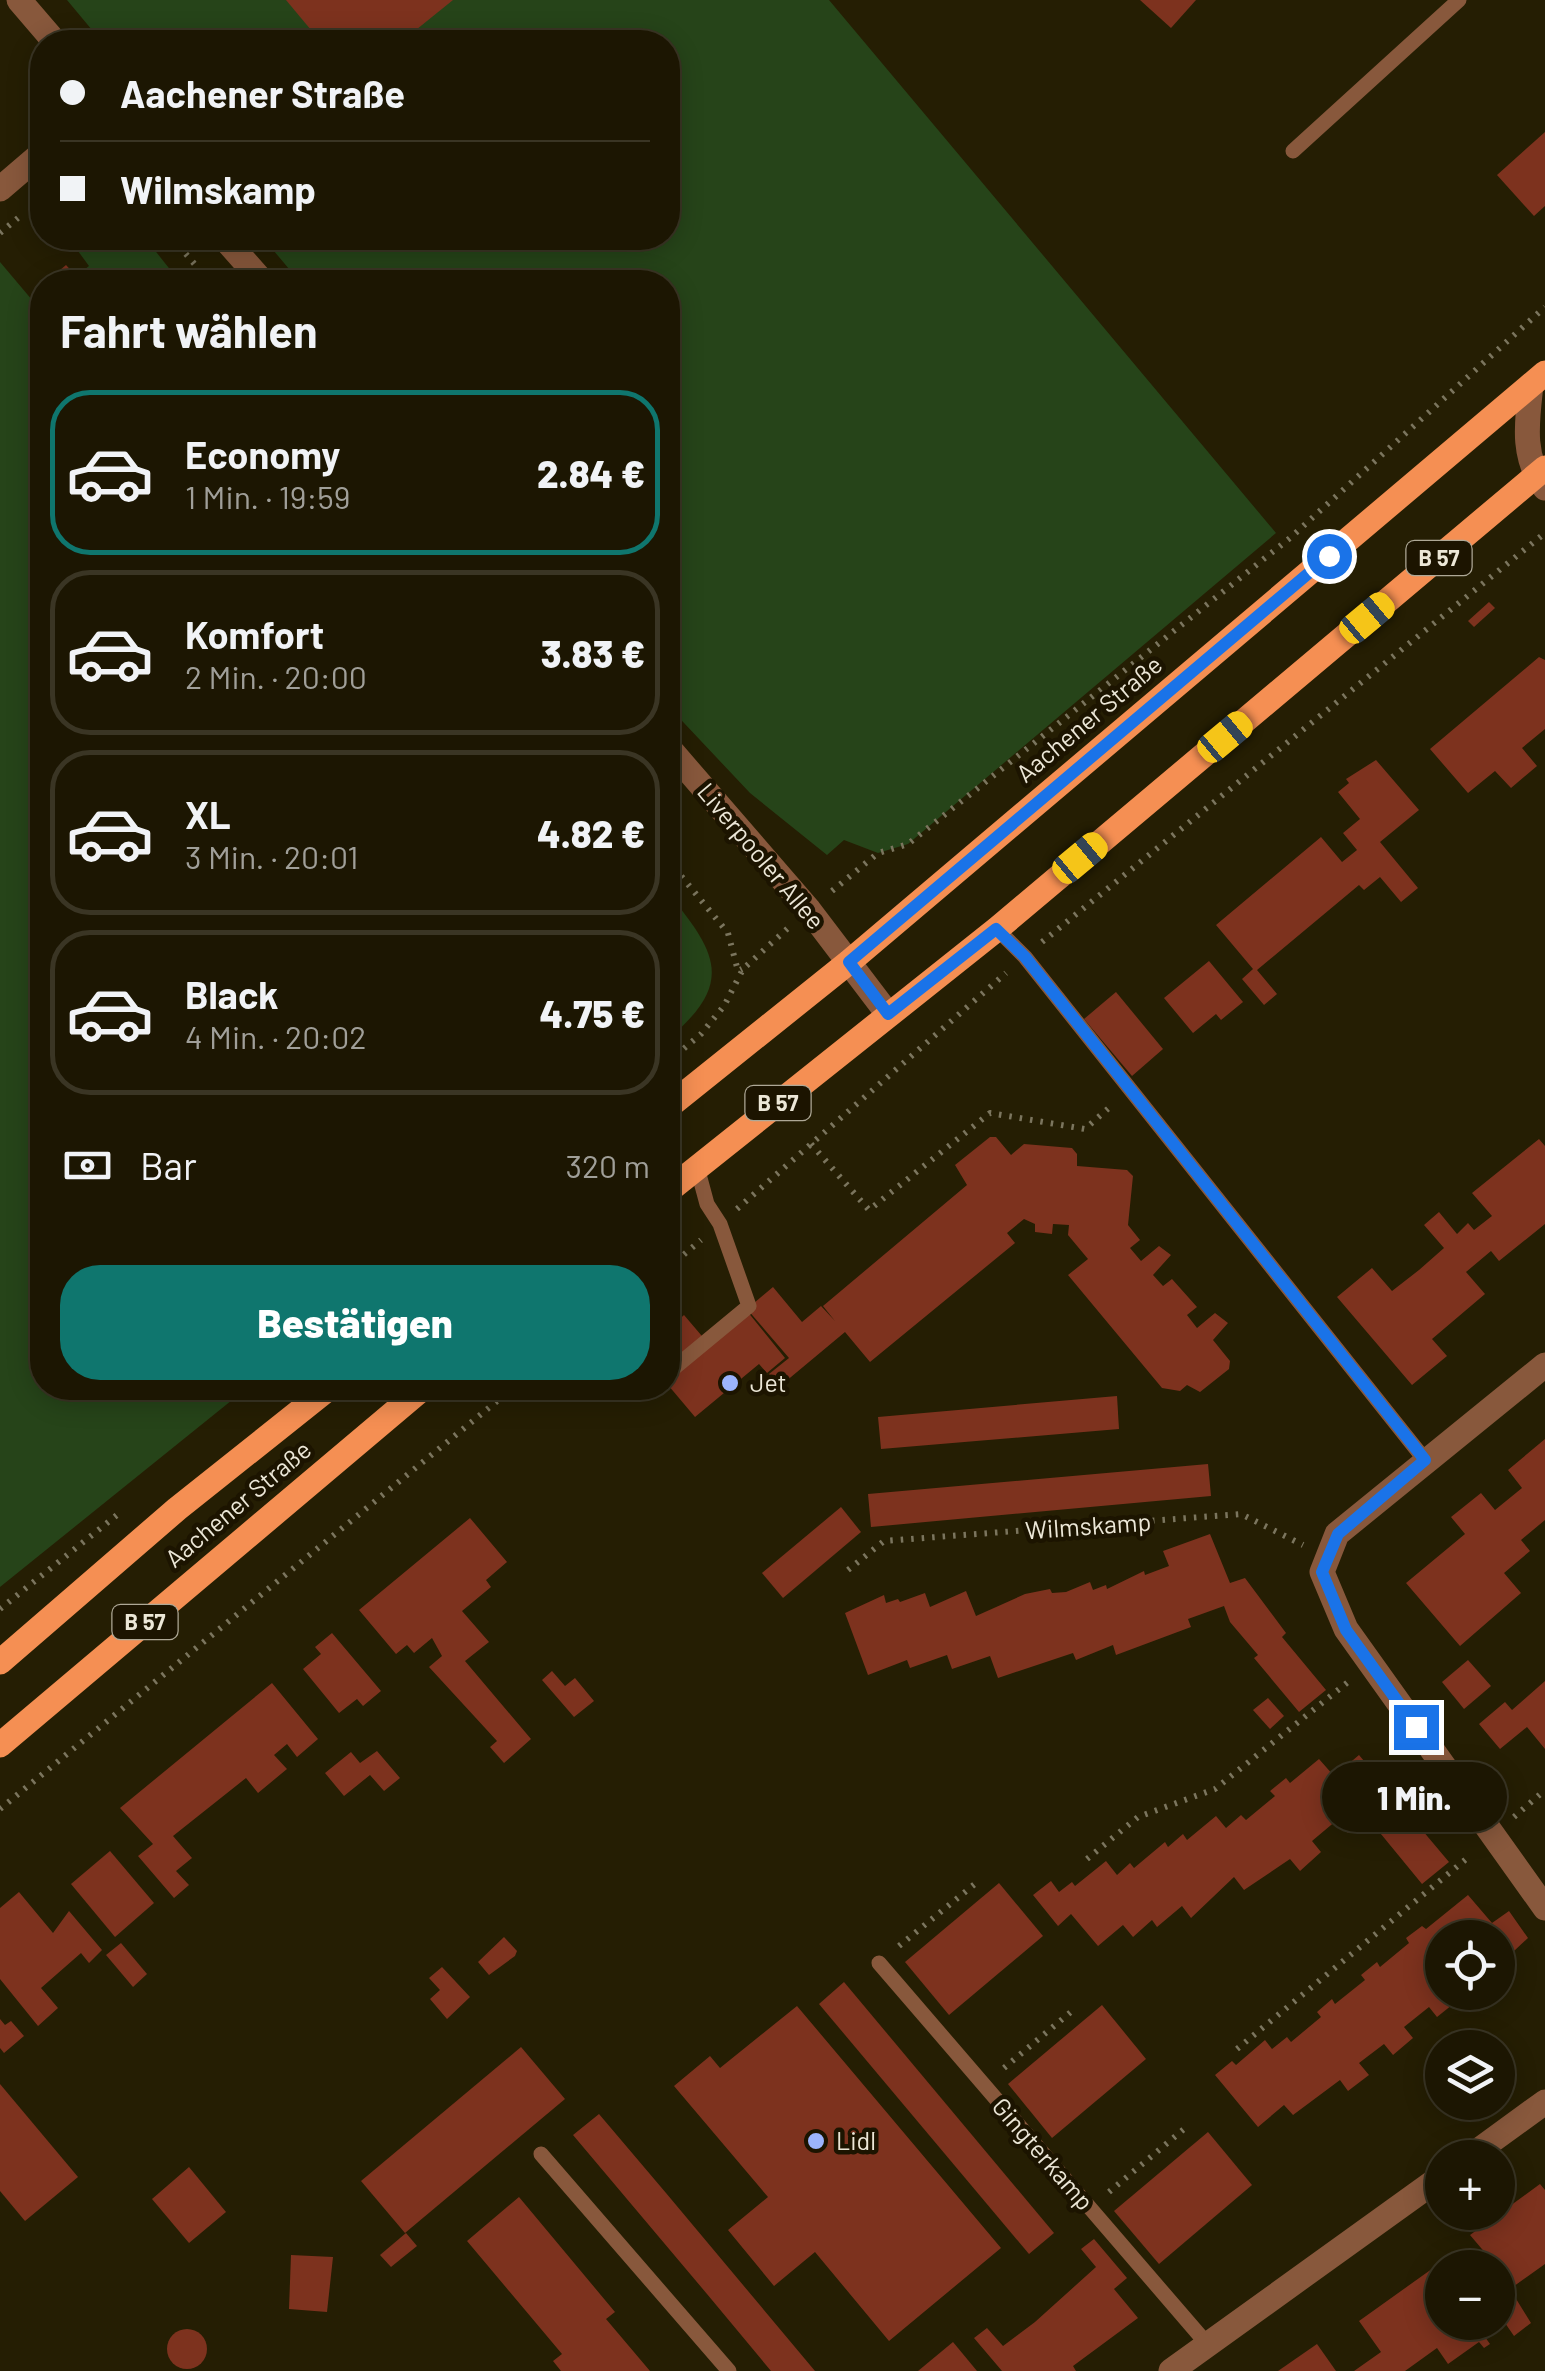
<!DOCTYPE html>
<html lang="de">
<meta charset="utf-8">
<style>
body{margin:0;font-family:Barlow,sans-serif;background:#292311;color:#f1f3f6;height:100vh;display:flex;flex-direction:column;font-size:38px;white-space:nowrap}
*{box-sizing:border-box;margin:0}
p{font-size:32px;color:#a09f99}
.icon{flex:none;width:55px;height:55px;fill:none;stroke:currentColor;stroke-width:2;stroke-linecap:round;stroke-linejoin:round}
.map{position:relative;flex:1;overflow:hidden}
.drawer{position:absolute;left:30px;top:270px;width:650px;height:1130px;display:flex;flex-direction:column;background:#1c1602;border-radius:40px;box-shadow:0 5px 25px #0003,0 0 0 2px #3a3524}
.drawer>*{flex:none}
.hud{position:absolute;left:30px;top:30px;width:650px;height:220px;border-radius:40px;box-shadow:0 5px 25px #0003,0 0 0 2px #3a3524;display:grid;align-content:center;height:220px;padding:0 30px;background:#1c1602}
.controls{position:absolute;left:1425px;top:1920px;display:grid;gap:20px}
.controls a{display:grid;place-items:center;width:90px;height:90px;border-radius:50%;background:#1c1602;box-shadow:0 5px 25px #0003,0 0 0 2px #3a3524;font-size:50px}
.end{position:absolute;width:45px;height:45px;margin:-22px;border:12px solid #1a73e8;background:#fff;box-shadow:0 0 0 5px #fff}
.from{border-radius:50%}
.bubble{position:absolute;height:70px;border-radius:35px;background:#1c1602;box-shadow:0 5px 25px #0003,0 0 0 2px #3a3524;font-size:32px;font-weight:800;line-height:70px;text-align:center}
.car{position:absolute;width:30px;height:60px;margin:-30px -15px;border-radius:12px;box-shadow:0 0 8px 2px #0007;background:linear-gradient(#f5c518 24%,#345 0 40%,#f5c518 0 76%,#345 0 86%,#f5c518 0)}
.hud b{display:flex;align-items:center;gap:35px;height:95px;font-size:38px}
.hud b+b{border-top:2px solid #3a3524}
.hud i{width:25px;height:25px;background:#f1f3f6}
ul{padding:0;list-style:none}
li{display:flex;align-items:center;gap:30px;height:165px;margin:0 20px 15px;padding:0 10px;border:5px solid #3a3524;border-radius:40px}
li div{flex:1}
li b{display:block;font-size:38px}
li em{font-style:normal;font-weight:800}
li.on{border-color:#0f766e}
li>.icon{width:90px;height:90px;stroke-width:1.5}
h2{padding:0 30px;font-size:45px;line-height:120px}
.pay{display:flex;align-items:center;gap:25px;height:110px;padding:0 30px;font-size:38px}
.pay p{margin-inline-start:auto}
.button{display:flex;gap:20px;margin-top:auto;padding:20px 30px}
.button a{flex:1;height:115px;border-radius:40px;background:#0f766e;color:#fff;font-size:40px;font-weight:800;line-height:115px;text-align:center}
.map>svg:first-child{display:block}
.green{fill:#264419}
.building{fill:#7d321e}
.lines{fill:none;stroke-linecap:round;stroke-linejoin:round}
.path{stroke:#7b755e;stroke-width:6;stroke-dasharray:2.5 8;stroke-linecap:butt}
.service{stroke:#88583c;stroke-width:15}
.minor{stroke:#88583c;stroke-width:25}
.tertiary{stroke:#88583c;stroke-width:25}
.primary{stroke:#f58f53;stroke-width:25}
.route{stroke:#1a73e8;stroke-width:12}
.poi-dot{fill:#9cb4fd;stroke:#1c1400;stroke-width:4}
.labels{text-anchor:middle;stroke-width:9;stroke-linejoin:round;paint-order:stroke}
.shield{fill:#1c1400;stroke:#aea896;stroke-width:2.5}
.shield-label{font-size:22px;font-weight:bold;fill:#ece7d7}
.street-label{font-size:25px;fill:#ece7d7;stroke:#1c1400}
.poi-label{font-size:25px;fill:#ece7d7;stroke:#1c1400;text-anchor:start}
</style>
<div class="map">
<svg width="1545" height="2371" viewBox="0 0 1545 2371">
<rect width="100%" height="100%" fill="#251e03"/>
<g class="green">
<path d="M67 0H829L1276 533 908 844 878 853 844 840 827 855 750 793 668 706V282H300L263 238H668V42H102Z"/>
<path d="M95 238H145L180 282H69L89 266 78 251Z"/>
<path d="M0 262 38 307 42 304V1388H247L0 1587Z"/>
<path d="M668 893C717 953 735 983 668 1039Z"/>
</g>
<g class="building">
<path d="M286 0H453L401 42H321Z"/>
<path d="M1140 0H1196L1171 28Z"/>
<path d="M1545 132V206L1534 216 1497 175Z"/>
<path d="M66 265 76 276 68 282H46Z"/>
<path d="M1489 602 1495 608 1474 627 1468 621Z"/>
<path d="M1539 657 1545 660V729L1522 748 1537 766 1511 788 1495 771 1468 793 1430 749Z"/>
<path d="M1376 760 1419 810 1380 842 1418 888 1401 902 1380 877 1364 890 1359 885 1257 970 1277 994 1264 1005 1242 979 1253 969 1216 925 1321 837 1342 862 1357 850 1343 833 1360 819 1338 792 1349 783 1346 779Z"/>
<path d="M1209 961 1243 1002 1221 1020 1216 1014 1193 1033 1164 998Z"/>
<path d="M1116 992 1163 1049 1132 1076 1084 1019Z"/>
<path d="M990 1137H996L1011 1155 1024 1144 1072 1148 1077 1154V1166L1127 1170 1133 1176 1128 1225 1140 1240 1130 1248 1141 1261 1159 1246 1171 1255 1153 1275 1163 1286 1172 1279 1197 1307 1187 1315 1197 1328 1215 1313 1228 1323 1213 1340 1230 1361 1229 1369 1200 1392 1187 1385 1180 1391 1162 1388 1068 1275 1088 1259 1068 1235 1069 1225 1053 1224 1052 1234 1035 1232V1224L1024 1219 1007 1233 1015 1243 870 1362 845 1332 779 1387 769 1374 789 1358 747 1309 773 1287 802 1322 821 1306 835 1321 823 1306 967 1185 955 1165Z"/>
<path d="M1539 1139 1545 1146V1224L1499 1261 1491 1251 1466 1272 1485 1294 1432 1339 1447 1356 1412 1385 1337 1297 1372 1268 1392 1291 1419 1270 1444 1248 1424 1225 1439 1212 1457 1234 1468 1223 1474 1230 1492 1216 1472 1193Z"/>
<path d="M747 1311 785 1358 767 1373 759 1364 695 1417 668 1385V1330L684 1315 707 1342Z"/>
<path d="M1117 1396 1119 1429 881 1449 878 1417Z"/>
<path d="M1545 1439V1520L1521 1540 1530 1551 1504 1573 1521 1593 1460 1646 1406 1583 1465 1534 1451 1517 1481 1493 1495 1510 1522 1488 1508 1470Z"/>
<path d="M1208 1464 1211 1496 871 1527 868 1494Z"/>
<path d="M841 1507 861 1532 783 1598 762 1573Z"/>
<path d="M470 1518 507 1562 486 1580 491 1587 462 1611 489 1642 465 1661 531 1739 504 1763 490 1747 497 1741 429 1667 442 1656 432 1638 414 1653 407 1645 396 1654 359 1610Z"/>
<path d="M1210 1534 1230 1583 1245 1578 1286 1633 1282 1637 1326 1690 1299 1712 1254 1658 1258 1655 1230 1622 1224 1606 1188 1619 1191 1627 1116 1655 1113 1645 1076 1660 1073 1653 998 1678 990 1656 952 1669 947 1655 910 1668 907 1660 868 1675 845 1613 884 1595 886 1603 898 1599 900 1602 925 1593 930 1607 966 1591 976 1616 1025 1594 1050 1589 1052 1593 1066 1592 1090 1582 1093 1590 1106 1585 1107 1589 1144 1571 1145 1575 1169 1566 1163 1551Z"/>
<path d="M332 1633 381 1691 363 1706 357 1699 339 1713 303 1669 321 1654 315 1647Z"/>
<path d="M1468 1660 1491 1686 1464 1709 1442 1682Z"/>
<path d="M552 1671 565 1686 575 1678 594 1701 574 1717 542 1680Z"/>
<path d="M1545 1681V1749L1527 1727 1500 1749 1479 1724 1505 1702 1512 1710Z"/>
<path d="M272 1683 318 1739 297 1757 287 1744 274 1755 287 1769 258 1793 246 1778 173 1836 192 1858 176 1871 189 1885 174 1898 138 1856 153 1844 120 1808Z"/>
<path d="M1268 1698 1284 1716 1270 1729 1253 1710Z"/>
<path d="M377 1751 400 1778 384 1791 370 1775 344 1796 325 1773 351 1752 360 1763Z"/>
<path d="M1359 1755 1449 1862 1422 1884 1367 1817 1348 1833 1337 1820 1312 1841 1321 1852 1300 1871 1290 1859 1244 1890 1234 1877 1191 1918 1182 1906 1157 1927 1152 1920 1133 1937 1123 1925 1098 1946 1071 1914 1058 1926 1033 1895 1051 1881 1059 1892 1072 1882 1075 1886 1106 1861 1117 1875 1130 1863 1134 1868 1165 1842 1168 1847 1183 1834 1187 1840 1216 1816 1226 1828 1241 1815 1246 1820 1275 1796 1270 1791 1286 1778 1290 1783 1319 1759 1334 1776Z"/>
<path d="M110 1851 154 1903 115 1937 71 1884Z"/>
<path d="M999 1883 1043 1936 949 2015 905 1962Z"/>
<path d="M19 1892 53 1933 69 1911 102 1950 89 1963 81 1953 41 1988 58 2008 38 2026 0 1979V1908Z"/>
<path d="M1468 1895 1492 1923 1509 1911 1528 1938 1498 1966V1938H1442V1992H1451L1457 2001 1437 2017 1429 2007 1404 2027 1413 2038 1393 2055 1384 2044 1359 2063 1369 2075 1348 2091 1340 2080 1293 2115 1284 2105 1258 2127 1215 2075 1232 2061 1236 2065 1265 2040 1272 2049 1287 2037 1291 2042 1321 2017 1317 2012 1332 1999 1335 2004 1365 1980 1361 1975 1377 1962 1380 1967 1409 1943 1406 1938 1422 1926 1426 1929Z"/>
<path d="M504 1937 517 1951 515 1956 489 1975 478 1962Z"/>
<path d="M121 1943 147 1974 133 1987 106 1955Z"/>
<path d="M442 1967 470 1997 447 2019 430 1999 440 1990 429 1978Z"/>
<path d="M844 1982 1054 2233 1029 2254 819 2004Z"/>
<path d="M1102 2005 1146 2059 1052 2138 1008 2084Z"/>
<path d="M797 2006 1001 2248 889 2341 815 2252 774 2286 728 2230 768 2197 674 2086 710 2056 720 2068Z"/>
<path d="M0 2019 5 2025 11 2021 24 2036 4 2053 0 2048Z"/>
<path d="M521 2047 565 2099 405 2233 361 2181Z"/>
<path d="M0 2084 78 2177 25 2221 0 2191Z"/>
<path d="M599 2114 666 2193 815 2371H771L707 2294 573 2135Z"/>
<path d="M1208 2132 1252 2185 1159 2264 1114 2211Z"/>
<path d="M189 2167 226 2212 189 2243 152 2199Z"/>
<path d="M1540 2184 1545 2190V2264L1510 2289 1531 2323 1514 2336 1505 2323 1485 2337 1490 2344 1484 2348 1479 2342 1448 2364 1437 2348 1405 2371H1354L1381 2352 1359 2321 1436 2266 1442 2275V2322H1498V2268L1470 2235Z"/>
<path d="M519 2197 615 2312 606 2319 650 2371H561L553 2361 562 2354 467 2241Z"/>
<path d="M406 2233 417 2246 391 2267 380 2255Z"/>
<path d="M1094 2239 1127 2278 1114 2289 1138 2318 1073 2366 1076 2371H1002L974 2338 987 2328 1003 2346 1035 2322 1096 2267 1081 2249Z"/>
<path d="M291 2255 333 2257 327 2312 289 2309Z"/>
<circle cx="187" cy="2349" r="20"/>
<path d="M953 2342 977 2371H918Z"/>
<path d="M1317 2344 1336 2371H1278Z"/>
</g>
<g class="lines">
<g class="path">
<path d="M32 68 42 80"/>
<path d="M0 233 18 218"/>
<path d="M172 238 198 268 203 282"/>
<path d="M668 860 728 933 738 971 742 969"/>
<path d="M832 891 878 853 908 844 1290 538 1545 307"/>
<path d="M1042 942 1545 533"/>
<path d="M668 1062 701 1034 724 1006 743 969 788 928"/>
<path d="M811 1144 869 1210 990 1113 1085 1129 1111 1106"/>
<path d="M737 1209 1006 973"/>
<path d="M668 1268 701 1240"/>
<path d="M848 1570 884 1541 1241 1514 1303 1545"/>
<path d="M0 1609 117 1515"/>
<path d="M0 1809 513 1388"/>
<path d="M1514 1817 1545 1790"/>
<path d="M1087 1859 1138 1817 1215 1789 1348 1682"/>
<path d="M899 1946 976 1883"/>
<path d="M1237 2049 1471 1855"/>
<path d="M1004 2068 1072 2011"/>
<path d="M1109 2192 1184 2129"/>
</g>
<g class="service">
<path d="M1293 151 1459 0"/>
<path d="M997 929 1025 957 1425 1460"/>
<path d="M668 1373 749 1306 720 1224 707 1204 697 1167"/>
<path d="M879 1963 1208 2345"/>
<path d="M541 2154 729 2371"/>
</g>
<g class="minor">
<path d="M0 189 42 153"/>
<path d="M1531 385C1527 421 1521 457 1545 488"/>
<path d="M1545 1365 1337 1534 1322 1572 1346 1629 1545 1908"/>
<path d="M1468 2158 1545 2102"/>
<path d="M1171 2371 1442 2176"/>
</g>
<g class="tertiary">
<path d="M19 0 55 42"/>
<path d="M224 238 263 282"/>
<path d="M668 747 809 910 888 1014"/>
</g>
<g class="primary">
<path d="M668 1107 849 962 1545 373"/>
<path d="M668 1191 997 929 1545 468"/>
<path d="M0 1662 177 1509 329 1388"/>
<path d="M0 1745 423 1388"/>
</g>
</g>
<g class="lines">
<path class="route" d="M1329 556 849 962 888 1014 996 929 1025 957 1425 1460 1338 1534 1322 1572 1346 1630 1416 1727"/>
</g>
<g class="poi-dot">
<circle cx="730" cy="1383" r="10"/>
<circle cx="816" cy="2141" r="10"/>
</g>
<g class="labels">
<g class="shield">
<rect x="1406.5" y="541" width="65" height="34" rx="8"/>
<rect x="745.5" y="1086" width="65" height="34" rx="8"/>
<rect x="112.5" y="1605" width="65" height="34" rx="8"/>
</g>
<g class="shield-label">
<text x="1439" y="566">B 57</text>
<text x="778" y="1111">B 57</text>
<text x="145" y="1630">B 57</text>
</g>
<g class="street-label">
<text transform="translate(1089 719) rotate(-40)" y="9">Aachener Straße</text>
<text transform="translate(761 856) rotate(50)" y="9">Liverpooler Allee</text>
<text transform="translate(238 1504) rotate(-40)" y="9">Aachener Straße</text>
<text transform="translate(1088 1526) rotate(-4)" y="9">Wilmskamp</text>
<text transform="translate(1043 2154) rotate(49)" y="9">Gingterkamp</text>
</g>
<g class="poi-label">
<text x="750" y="1392">Jet</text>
<text x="836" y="2150">Lidl</text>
</g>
</g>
</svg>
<div class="controls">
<a><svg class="icon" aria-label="locate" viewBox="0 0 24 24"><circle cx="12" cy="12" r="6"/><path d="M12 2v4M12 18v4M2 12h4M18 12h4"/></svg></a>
<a><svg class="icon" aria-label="layers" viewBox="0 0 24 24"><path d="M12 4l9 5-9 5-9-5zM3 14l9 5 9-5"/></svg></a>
<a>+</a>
<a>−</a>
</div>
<i class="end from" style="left:1329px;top:556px"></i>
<i class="end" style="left:1416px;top:1727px"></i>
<div class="bubble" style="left:1322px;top:1762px;width:185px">1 Min.</div>
<i class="car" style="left:1367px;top:618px;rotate:50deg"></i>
<i class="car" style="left:1225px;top:737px;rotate:50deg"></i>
<i class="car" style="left:1080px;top:858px;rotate:50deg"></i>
<div class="hud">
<b><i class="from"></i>Aachener Straße</b>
<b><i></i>Wilmskamp</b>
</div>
<section class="drawer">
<h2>Fahrt wählen</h2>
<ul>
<li class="on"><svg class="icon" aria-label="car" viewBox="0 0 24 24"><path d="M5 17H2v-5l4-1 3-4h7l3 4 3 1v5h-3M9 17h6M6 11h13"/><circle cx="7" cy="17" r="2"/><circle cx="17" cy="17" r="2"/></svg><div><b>Economy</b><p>1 Min. · 19:59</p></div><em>2.84 €</em></li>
<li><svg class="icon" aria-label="car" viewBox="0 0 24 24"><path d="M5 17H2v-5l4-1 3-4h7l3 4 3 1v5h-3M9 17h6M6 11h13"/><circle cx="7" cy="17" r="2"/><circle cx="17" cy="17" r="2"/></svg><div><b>Komfort</b><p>2 Min. · 20:00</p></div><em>3.83 €</em></li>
<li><svg class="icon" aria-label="car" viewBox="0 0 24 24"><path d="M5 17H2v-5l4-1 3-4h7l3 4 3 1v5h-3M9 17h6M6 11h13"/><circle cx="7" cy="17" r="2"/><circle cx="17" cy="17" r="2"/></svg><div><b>XL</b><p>3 Min. · 20:01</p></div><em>4.82 €</em></li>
<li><svg class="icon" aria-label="car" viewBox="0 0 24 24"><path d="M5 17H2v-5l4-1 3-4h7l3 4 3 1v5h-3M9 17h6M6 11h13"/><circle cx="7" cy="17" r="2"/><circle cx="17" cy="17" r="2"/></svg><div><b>Black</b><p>4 Min. · 20:02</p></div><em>4.75 €</em></li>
</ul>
<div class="pay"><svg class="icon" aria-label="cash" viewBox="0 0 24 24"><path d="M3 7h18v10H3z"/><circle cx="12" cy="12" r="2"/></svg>Bar<p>320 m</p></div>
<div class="button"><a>Bestätigen</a></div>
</section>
</div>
